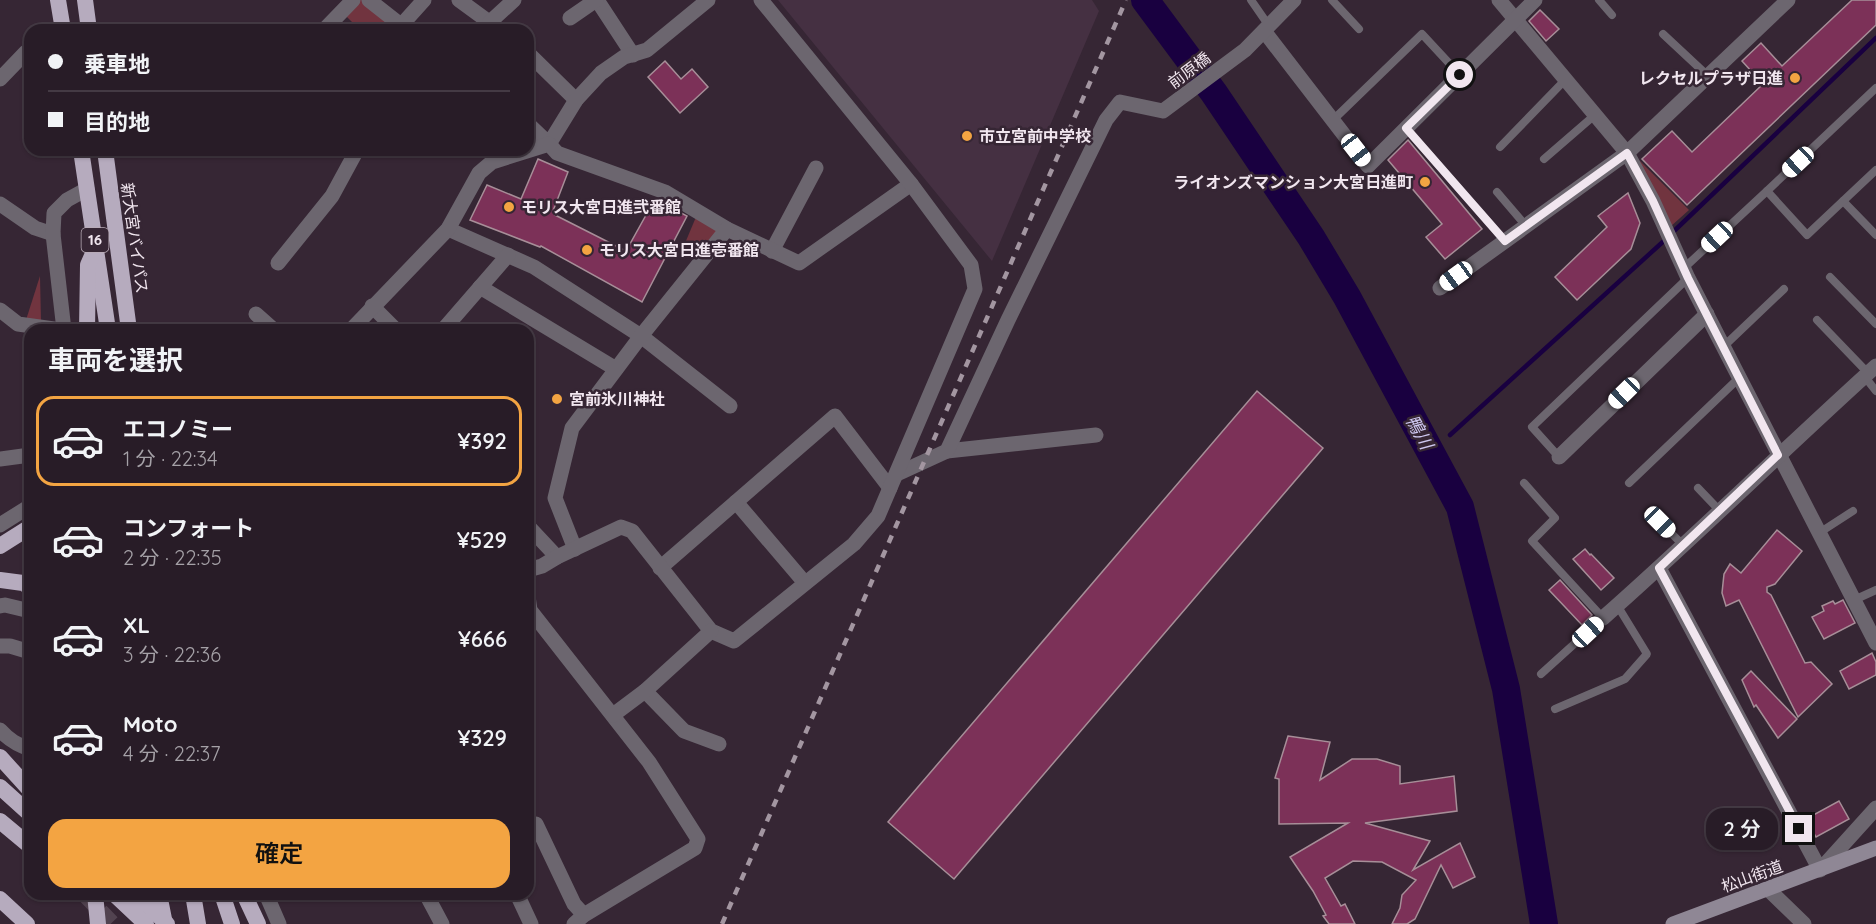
<!DOCTYPE html>
<html lang="ja">
<meta charset="utf-8">
<style>
body{margin:0;font-family:Quicksand,"Noto Sans JP",sans-serif;background:#342933;color:#f1f3f6;height:100vh;display:flex;flex-direction:column;font-size:22px;white-space:nowrap}
*{box-sizing:border-box;margin:0}
p{font-size:20px;color:#a5a1a7}
.icon{flex:none;width:33px;height:33px;fill:none;stroke:currentColor;stroke-width:2;stroke-linecap:round;stroke-linejoin:round}
.map{position:relative;flex:1;overflow:hidden}
.drawer{position:absolute;left:24px;top:324px;width:510px;height:576px;display:flex;flex-direction:column;background:#281c27;border-radius:18px;box-shadow:0 2px 4px #0004,0 0 0 2px #443a44}
.drawer>*{flex:none}
.top-card{position:absolute;left:24px;top:24px;width:510px;height:132px;border-radius:18px;box-shadow:0 2px 4px #0004,0 0 0 2px #443a44;display:grid;align-content:center;height:132px;padding:0 24px;background:#281c27}
.end{position:absolute;width:27px;height:27px;margin:-14px;border:8px solid #f1e6ef;background:#111;box-shadow:0 0 0 3px #111}
.from{border-radius:50%}
.bubble{position:absolute;height:42px;border-radius:18px;background:#281c27;box-shadow:0 2px 4px #0004,0 0 0 2px #443a44;font-size:20px;font-weight:600;line-height:42px;text-align:center}
.car{position:absolute;width:18px;height:36px;margin:-18px -9px;border-radius:8px;box-shadow:0 0 4px 2px #0007;background:linear-gradient(#fff 24%,#345 0 40%,#fff 0 76%,#345 0 86%,#fff 0)}
.top-card b{display:flex;align-items:center;gap:21px;height:57px;font-size:22px}
.top-card b+b{border-top:2px solid #443a44}
.top-card i{width:15px;height:15px;background:#f1f3f6}
ul{padding:0;list-style:none}
li{display:flex;align-items:center;gap:18px;height:90px;margin:0 12px 9px;padding:0 12px;border:3px solid transparent;border-radius:18px}
li div{flex:1}
li b{display:block;font-size:22px}
li em{font-style:normal;font-weight:600}
li.active{border-color:#f3a442}
li>.icon{width:54px;height:54px;stroke-width:1.5}
h2{padding:0 24px;font-size:27px;line-height:72px}
.button{display:flex;gap:12px;margin-top:auto;padding:12px 24px}
.button a{flex:1;height:69px;border-radius:18px;background:#f3a442;color:#111;font-size:24px;font-weight:600;line-height:69px;text-align:center}
.map>svg:first-child{display:block}
.built{fill:#453042}
.green{fill:#71343f}
.lines{fill:none;stroke-linecap:round;stroke-linejoin:round}
.stream{stroke:#190040;stroke-width:4.5}
.river{stroke:#190040;stroke-width:28}
.building{fill:#7c3158;stroke:#a78e98;stroke-width:1.5}
.trunk-tunnel{stroke:#524350;stroke-width:16;stroke-dasharray:16 8;stroke-linecap:butt}
.service{stroke:#6c666f;stroke-width:8}
.minor{stroke:#6c666f;stroke-width:15}
.tertiary{stroke:#6c666f;stroke-width:15}
.secondary{stroke:#8f8795;stroke-width:15}
.trunk{stroke:#b6abbe;stroke-width:16}
.rail{stroke:#a396a1;stroke-width:4.5;stroke-dasharray:8 8;stroke-linecap:butt}
.trunk-bridge{stroke:#b6abbe;stroke-width:16}
.route{stroke:#f1e6ef;stroke-width:8}
.poi-dot{fill:#f3a442;stroke:#362634;stroke-width:2}
.labels{text-anchor:middle;stroke-width:5;stroke-linejoin:round;paint-order:stroke}
.shield{fill:#362634;stroke:#b9acb7;stroke-width:1.5}
.shield-label{font-size:15px;font-weight:bold;fill:#f1e6ef}
.street-label{font-size:16px;fill:#f1e6ef;stroke:#362634}
.poi-label{font-size:16px;font-weight:bold;fill:#f1e6ef;stroke:#362634;text-anchor:start}
.water-label{font-size:18px;font-style:italic;fill:#cec7f0;stroke:#362634}
</style>
<div class="map">
<svg width="1876" height="924" viewBox="0 0 1876 924">
<rect width="100%" height="100%" fill="#362634"/>
<path class="built" d="M778 0H1092L1099 11 992 261Z"/>
<g class="green">
<path d="M359 0H365L394 30H360L345 15Z"/>
<path d="M1640 161 1689 210 1670 227 1637 164Z"/>
<path d="M696 217 720 231 698 256 683 248Z"/>
<path d="M40 276 41 322 26 320Z"/>
</g>
<g class="lines">
<g class="stream">
<path d="M1672 233 1876 38"/>
<path d="M1450 435 1666 239"/>
</g>
<path class="river" d="M1145 0 1214 93 1311 237 1347 297 1460 507 1506 689 1544 924"/>
</g>
<g class="building">
<path d="M1852 0H1876V25L1687 205 1642 159 1672 131 1692 152 1763 84 1742 61 1761 43 1782 66Z"/>
<path d="M1540 10 1559 29 1546 41 1529 21Z"/>
<path d="M665 61 681 79 692 69 708 87 680 113 648 77Z"/>
<path d="M1408 140 1482 229 1445 259 1426 237 1442 224 1388 160Z"/>
<path d="M538 159 568 172 553 211 556 212 555 215 626 251 655 199 687 216 642 302 541 246 540 247 470 220 487 185 521 199Z"/>
<path d="M1628 193 1640 223 1631 249 1577 300 1555 277 1607 227 1598 216Z"/>
<path d="M1257 391 1323 448 954 879 888 822Z"/>
<path d="M1777 530 1802 551 1775 584 1767 587V592L1771 595 1805 663 1811 662 1832 684 1798 717 1739 600 1726 606 1722 593 1724 574 1730 564 1741 573Z"/>
<path d="M1585 549 1590 555 1591 554 1614 578 1601 590 1573 559Z"/>
<path d="M1560 580 1592 615 1582 625 1549 590Z"/>
<path d="M1843 600 1855 623 1824 639 1812 617 1824 611 1822 606 1833 601 1835 604Z"/>
<path d="M1872 653 1876 662V675L1849 689 1840 671Z"/>
<path d="M1751 671 1797 719 1778 738 1756 705 1754 707 1742 680Z"/>
<path d="M1288 736 1330 742 1320 780 1352 759H1377L1400 766V784L1454 776 1457 811 1365 823 1430 841 1413 870 1460 843 1475 877 1453 888 1441 865 1415 919 1407 924H1392L1400 908 1402 895 1416 880 1382 862 1353 861 1325 878 1341 906 1345 904 1355 924H1329L1323 916 1326 915 1313 891 1290 857 1348 823 1279 824V779L1275 778Z"/>
<path d="M1839 801 1849 819 1816 837 1806 819Z"/>
</g>
<g class="lines">
<path class="trunk-tunnel" d="M84 894 113 924"/>
<g class="service">
<path d="M1251 0 1269 26"/>
<path d="M1332 0 1359 29"/>
<path d="M1599 0 1612 15"/>
<path d="M1663 34 1708 76"/>
<path d="M1333 120 1422 34 1460 75"/>
<path d="M1406 128 1505 241"/>
<path d="M1500 147 1566 79"/>
<path d="M1544 159 1596 114"/>
<path d="M1767 191 1876 88"/>
<path d="M1497 192 1526 226"/>
<path d="M1843 201 1876 235"/>
<path d="M1684 268 1767 191 1807 235 1876 170"/>
<path d="M1830 277 1876 324"/>
<path d="M1817 320 1868 373"/>
<path d="M1723 347 1784 289"/>
<path d="M1865 377 1876 391"/>
<path d="M1559 457 1532 427 1688 278"/>
<path d="M1524 483 1555 518 1532 541 1603 618 1541 674"/>
<path d="M1629 483 1739 378"/>
<path d="M1698 488 1720 511"/>
<path d="M1660 522 1683 545"/>
<path d="M1819 533 1853 511"/>
<path d="M1854 600 1876 590"/>
<path d="M1555 709 1625 679 1647 654 1617 605"/>
</g>
<g class="minor">
<path d="M369 0 407 30"/>
<path d="M459 0 500 30"/>
<path d="M597 0 633 55"/>
<path d="M1499 0 1627 153 1653 201 1688 278 1876 643"/>
<path d="M570 18 596 0"/>
<path d="M490 22 514 0"/>
<path d="M324 30 353 0"/>
<path d="M397 30 424 0"/>
<path d="M1264 31 1368 166 1535 0"/>
<path d="M528 53 576 100"/>
<path d="M0 79 26 52"/>
<path d="M528 124 549 144 576 100 601 73 624 57 647 50 708 0"/>
<path d="M0 204 35 228 53 234"/>
<path d="M448 229 534 267 641 336 730 406"/>
<path d="M772 251 816 168"/>
<path d="M278 263 332 196 357 150"/>
<path d="M480 287 616 369"/>
<path d="M1440 288 1627 153 1788 0"/>
<path d="M372 306 396 330"/>
<path d="M0 310 18 324 61 330"/>
<path d="M256 314 274 330"/>
<path d="M64 330 53 234 54 213 67 200 87 189"/>
<path d="M351 330 448 229 479 173 492 162 549 144 557 153 665 192 727 229 799 263 911 184"/>
<path d="M443 330 508 255"/>
<path d="M947 451 1096 435"/>
<path d="M1559 457 1707 314"/>
<path d="M0 459 30 455"/>
<path d="M897 474 947 451 1008 320 1106 120 1120 102 1163 111 1245 50 1294 0"/>
<path d="M736 502 805 583"/>
<path d="M0 525 30 506"/>
<path d="M528 526 557 557"/>
<path d="M575 549 555 498 572 428 641 336 727 229"/>
<path d="M660 568 835 416 890 488"/>
<path d="M1659 568 1820 870 1876 808"/>
<path d="M528 570 542 566 557 557 621 527 632 531 711 631 734 641 854 544 878 516 975 289 971 265 911 184 761 0"/>
<path d="M528 596 530 610 649 762 698 839 695 848 584 915 574 924"/>
<path d="M1603 618C1696 536 1784 449 1876 366"/>
<path d="M645 691 684 731 719 744"/>
<path d="M613 715 645 691 711 631"/>
<path d="M536 824 574 904 584 915"/>
<path d="M1768 889 1804 924"/>
<path d="M266 894 279 924"/>
<path d="M426 894 442 924"/>
<path d="M517 894 531 924"/>
</g>
<g class="tertiary">
<path d="M0 606 5 605 30 611"/>
<path d="M0 646H10L30 652"/>
<path d="M0 730C9 740 17 745 30 749"/>
</g>
<path class="secondary" d="M1673 924 1876 848"/>
<g class="trunk">
<path d="M58 0 63 30"/>
<path d="M85 0 89 30"/>
<path d="M81 150 108 330"/>
<path d="M105 150 129 330"/>
<path d="M87 330 88 265 95 249"/>
<path d="M0 546 30 527"/>
<path d="M0 580 23 583 30 587"/>
<path d="M0 757 30 790"/>
<path d="M0 787 30 814"/>
<path d="M0 821 30 846"/>
<path d="M95 894 98 924"/>
<path d="M159 894 165 924"/>
<path d="M193 894 198 924"/>
<path d="M222 894 232 924"/>
<path d="M244 894 258 924"/>
<path d="M0 899 27 924"/>
</g>
<path class="rail" d="M722 924 1126 0"/>
<g class="trunk-bridge">
<path d="M114 894 146 924"/>
<path d="M136 894 167 924"/>
</g>
</g>
<g class="lines">
<path class="route" d="M1460 75 1406 128 1505 241 1627 153 1653 201 1688 278 1778 455 1659 568 1799 829"/>
</g>
<g class="poi-dot">
<circle cx="1795" cy="78" r="6"/>
<circle cx="967" cy="136" r="6"/>
<circle cx="1425" cy="182" r="6"/>
<circle cx="509" cy="207" r="6"/>
<circle cx="587" cy="250" r="6"/>
<circle cx="557" cy="399" r="6"/>
</g>
<g class="labels">
<rect class="shield" x="81.5" y="228" width="27" height="24" rx="4.5"/>
<g class="shield-label">
<text x="95" y="245">16</text>
</g>
<g class="street-label">
<text transform="translate(1189 70) rotate(-37)" y="6">前原橋</text>
<text transform="translate(135 238) rotate(82)" y="6">新大宮バイパス</text>
<text transform="translate(1752 876) rotate(-20)" y="6">松山街道</text>
</g>
<g class="poi-label">
<text x="1783" y="84" text-anchor="end">レクセルプラザ日進</text>
<text x="979" y="142">市立宮前中学校</text>
<text x="1413" y="188" text-anchor="end">ライオンズマンション大宮日進町</text>
<text x="521" y="213">モリス大宮日進弐番館</text>
<text x="599" y="256">モリス大宮日進壱番館</text>
<text x="569" y="405">宮前氷川神社</text>
</g>
<g class="water-label">
<text transform="translate(1419 432) rotate(61)" y="6">鴨川</text>
</g>
</g>
</svg>
<i class="end from" style="left:1460px;top:75px"></i>
<i class="end" style="left:1799px;top:829px"></i>
<div class="bubble" style="left:1706px;top:808px;width:72px">2 分</div>
<i class="car" style="left:1356px;top:150px;rotate:142deg"></i>
<i class="car" style="left:1798px;top:162px;rotate:227deg"></i>
<i class="car" style="left:1717px;top:237px;rotate:227deg"></i>
<i class="car" style="left:1456px;top:276px;rotate:234deg"></i>
<i class="car" style="left:1624px;top:393px;rotate:226deg"></i>
<i class="car" style="left:1660px;top:522px;rotate:135deg"></i>
<i class="car" style="left:1588px;top:632px;rotate:47deg"></i>
<div class="top-card">
<b><i class="from"></i>乗車地</b>
<b><i></i>目的地</b>
</div>
<section class="drawer">
<h2>車両を選択</h2>
<ul>
<li class="active"><svg class="icon" aria-label="car" viewBox="0 0 24 24"><path d="M5 17H2v-5l4-1 3-4h7l3 4 3 1v5h-3M9 17h6M6 11h13"/><circle cx="7" cy="17" r="2"/><circle cx="17" cy="17" r="2"/></svg><div><b>エコノミー</b><p>1 分 · 22:34</p></div><em>¥392</em></li>
<li><svg class="icon" aria-label="car" viewBox="0 0 24 24"><path d="M5 17H2v-5l4-1 3-4h7l3 4 3 1v5h-3M9 17h6M6 11h13"/><circle cx="7" cy="17" r="2"/><circle cx="17" cy="17" r="2"/></svg><div><b>コンフォート</b><p>2 分 · 22:35</p></div><em>¥529</em></li>
<li><svg class="icon" aria-label="car" viewBox="0 0 24 24"><path d="M5 17H2v-5l4-1 3-4h7l3 4 3 1v5h-3M9 17h6M6 11h13"/><circle cx="7" cy="17" r="2"/><circle cx="17" cy="17" r="2"/></svg><div><b>XL</b><p>3 分 · 22:36</p></div><em>¥666</em></li>
<li><svg class="icon" aria-label="car" viewBox="0 0 24 24"><path d="M5 17H2v-5l4-1 3-4h7l3 4 3 1v5h-3M9 17h6M6 11h13"/><circle cx="7" cy="17" r="2"/><circle cx="17" cy="17" r="2"/></svg><div><b>Moto</b><p>4 分 · 22:37</p></div><em>¥329</em></li>
</ul>
<div class="button"><a>確定</a></div>
</section>
</div>
